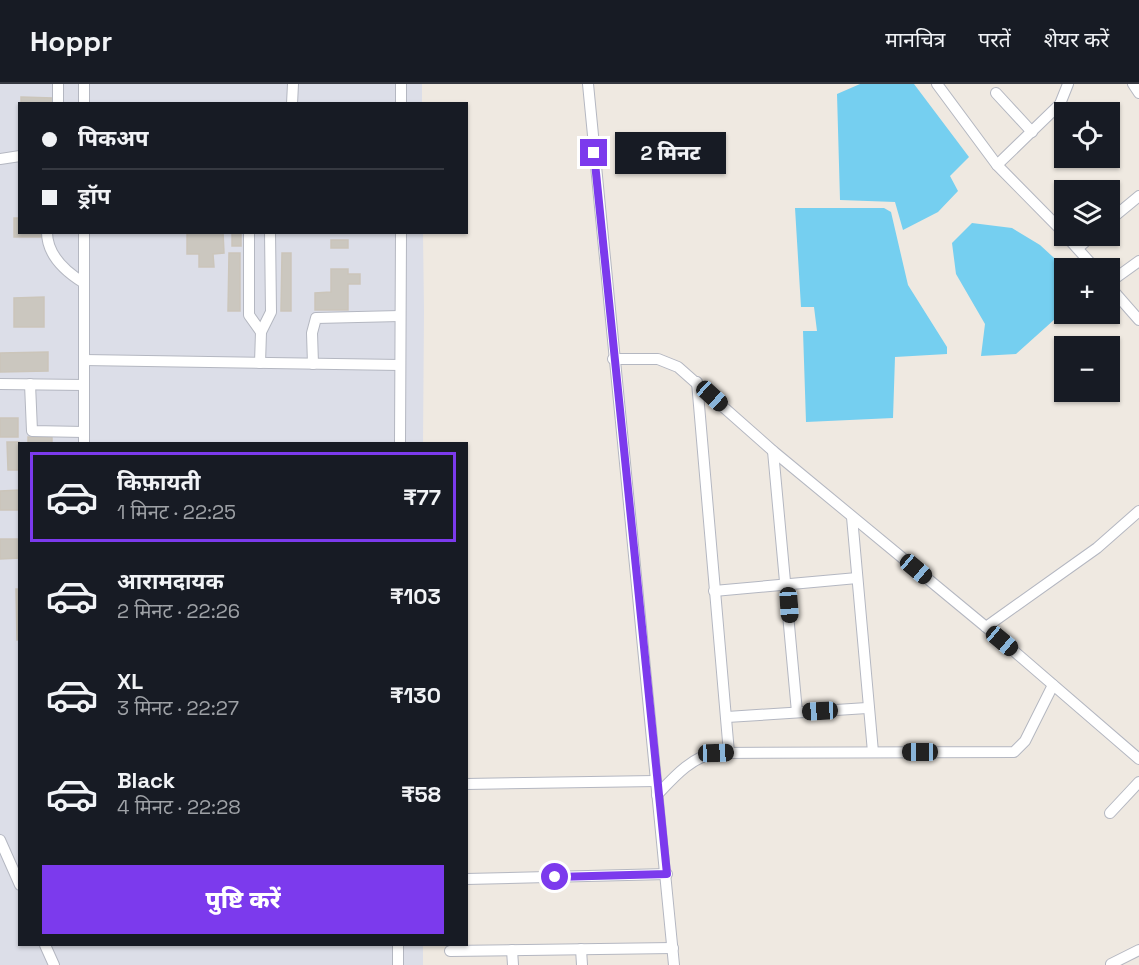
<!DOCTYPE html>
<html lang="hi">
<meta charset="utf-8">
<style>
body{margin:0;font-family:"Space Grotesk","Noto Sans Devanagari",sans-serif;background:#242831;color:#f1f3f6;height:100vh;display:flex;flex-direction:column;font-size:22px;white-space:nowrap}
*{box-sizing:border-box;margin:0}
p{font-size:20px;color:#9ea1a6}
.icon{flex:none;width:33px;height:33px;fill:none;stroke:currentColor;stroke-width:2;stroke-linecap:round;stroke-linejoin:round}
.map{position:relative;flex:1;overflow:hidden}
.details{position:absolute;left:18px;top:358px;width:450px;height:504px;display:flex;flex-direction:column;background:#171b24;border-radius:0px;box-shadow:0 2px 4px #0004}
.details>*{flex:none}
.banner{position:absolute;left:18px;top:18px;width:450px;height:132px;border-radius:0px;box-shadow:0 2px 4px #0004;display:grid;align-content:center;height:132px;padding:0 24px;background:#171b24}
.tools{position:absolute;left:1054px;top:18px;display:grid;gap:12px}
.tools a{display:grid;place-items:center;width:66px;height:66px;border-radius:0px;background:#171b24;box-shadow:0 2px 4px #0004;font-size:30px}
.end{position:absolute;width:27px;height:27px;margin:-14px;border:8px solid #7c3aed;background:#fff;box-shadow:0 0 0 3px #fff}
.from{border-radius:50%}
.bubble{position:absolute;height:42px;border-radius:0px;background:#171b24;box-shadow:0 2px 4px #0004;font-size:20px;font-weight:800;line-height:42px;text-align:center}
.car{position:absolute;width:18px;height:36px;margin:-18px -9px;border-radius:8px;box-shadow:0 0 4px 2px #0007;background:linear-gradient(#222 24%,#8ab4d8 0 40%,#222 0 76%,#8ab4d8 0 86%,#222 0)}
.banner b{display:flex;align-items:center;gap:21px;height:57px;font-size:22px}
.banner b+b{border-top:2px solid #363941}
.banner i{width:15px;height:15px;background:#f1f3f6}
ul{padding:10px 0 0;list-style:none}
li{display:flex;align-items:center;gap:18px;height:90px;margin:0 12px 9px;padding:0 12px;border:3px solid transparent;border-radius:0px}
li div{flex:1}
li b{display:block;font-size:22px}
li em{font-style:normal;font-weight:800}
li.active{border-color:#7c3aed}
li>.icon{width:54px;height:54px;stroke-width:1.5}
.cta{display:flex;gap:12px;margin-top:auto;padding:12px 24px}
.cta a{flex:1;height:69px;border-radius:0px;background:#7c3aed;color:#fff;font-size:24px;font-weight:800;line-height:69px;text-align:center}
header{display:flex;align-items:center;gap:36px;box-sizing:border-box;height:84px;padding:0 30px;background:#171b24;border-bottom:2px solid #363941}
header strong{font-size:28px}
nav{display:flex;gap:33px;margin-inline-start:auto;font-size:21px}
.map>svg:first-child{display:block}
.airport{fill:#dcdee8}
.water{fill:#75cff0}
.building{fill:#cbc7bf;stroke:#cbc5ba;stroke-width:1.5}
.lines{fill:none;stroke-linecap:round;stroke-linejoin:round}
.minor-casing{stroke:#b4b7c1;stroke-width:12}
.minor{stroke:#fff;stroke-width:10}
.route{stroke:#7c3aed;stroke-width:8}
</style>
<header>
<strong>Hoppr</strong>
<nav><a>मानचित्र</a><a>परतें</a><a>शेयर करें</a></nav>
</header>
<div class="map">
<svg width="1139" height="881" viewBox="0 0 1139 881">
<rect width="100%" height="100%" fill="#efe9e1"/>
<path class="airport" d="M0 0H422V20H20V148L423 149 424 227 423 360H20V861H423V881H0Z"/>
<g class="water">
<path d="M860 0H914L969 73 950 92 958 107 938 128 903 146 895 118 840 116 837 10Z"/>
<path d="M795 124H884L891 128 908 201 947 263V270L895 273 893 334 806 338 803 247H817L814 223H801Z"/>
<path d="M972 139 1012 144 1040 161 1065 184V226L1016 270 981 272 985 240 956 190 952 159Z"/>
</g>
<g class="building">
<path d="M21 13 53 14V20H21Z"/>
<path d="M14 134H20V148H44V153H14Z"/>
<path d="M187 148H223L224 169 213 170 214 183H199V170H187Z"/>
<rect x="232" y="148" width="9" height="14"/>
<rect x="331" y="156" width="17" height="8"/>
<path d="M229 169H240V227H228Z"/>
<path d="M282 169H291V227H281Z"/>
<path d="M331 185H348V190H360V200H348V226H315V209L331 208Z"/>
<path d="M44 213V243H14V214Z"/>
<path d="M48 268V287L0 288V269Z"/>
<rect x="0" y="334" width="18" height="19"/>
<rect x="28" y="353" width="24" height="7"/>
<path d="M7 358H19V386H8Z"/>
<path d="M20 406V426H0V407Z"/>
<path d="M0 455H20V474L0 475Z"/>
<path d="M16 505H20V556H17Z"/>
</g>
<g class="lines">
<defs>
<g id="minor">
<path d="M84 0V20"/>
<path d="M588 0 674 881"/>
<path d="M937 0 997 81 1065 150"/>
<path d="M1133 0 1139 9"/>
<path d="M996 9 1032 48"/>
<path d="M58 20V0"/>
<path d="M292 20 293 0"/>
<path d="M401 20V0"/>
<path d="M0 75 20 72"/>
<path d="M997 81 1060 20 1068 0"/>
<path d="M1110 136 1139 112"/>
<path d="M47 148C47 172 66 188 84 199"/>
<path d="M249 148V231L261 248"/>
<path d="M1066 152 1095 184"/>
<path d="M1078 164 1092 152"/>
<path d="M1110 198 1139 177"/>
<path d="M1110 203 1139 236"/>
<path d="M613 275H658L678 283 773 367 986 543"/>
<path d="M84 276 400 281"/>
<path d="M260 279 261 248 271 228 270 148"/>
<path d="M313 280 312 249 316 234 400 232"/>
<path d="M697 298 729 669"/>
<path d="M0 300 84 301"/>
<path d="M30 300 32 347 84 348"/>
<path d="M84 360V148"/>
<path d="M400 360 401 148"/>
<path d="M773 367 797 628"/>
<path d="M1139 427 1097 464 986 543 1139 675"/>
<path d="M852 433 873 668"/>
<path d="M714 507 857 494"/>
<path d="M727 633 867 624"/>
<path d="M466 700 656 697"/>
<path d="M657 711C673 694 692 672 716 669L1014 668 1025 657 1053 601"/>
<path d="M1110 729 1139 698"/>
<path d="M0 756 20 801"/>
<path d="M466 795 667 790"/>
<path d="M45 861 54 881"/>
<path d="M581 865 582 881"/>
<path d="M512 866 513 881"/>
<path d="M450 867 673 864"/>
<path d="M1111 880 1139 866"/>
<path d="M398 881V861"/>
</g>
</defs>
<use href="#minor" class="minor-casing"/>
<use href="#minor" class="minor"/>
</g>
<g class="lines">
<path class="route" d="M555 793 667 790 594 69"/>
</g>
</svg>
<div class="tools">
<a><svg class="icon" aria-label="locate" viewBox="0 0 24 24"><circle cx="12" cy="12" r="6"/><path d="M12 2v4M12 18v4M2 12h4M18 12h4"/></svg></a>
<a><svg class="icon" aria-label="layers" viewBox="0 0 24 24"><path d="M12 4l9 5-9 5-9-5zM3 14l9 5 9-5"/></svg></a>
<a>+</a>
<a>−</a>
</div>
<i class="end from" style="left:555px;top:793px"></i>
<i class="end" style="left:594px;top:69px"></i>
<div class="bubble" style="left:615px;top:48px;width:111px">2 मिनट</div>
<i class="car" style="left:712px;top:312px;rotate:132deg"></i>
<i class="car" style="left:916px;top:485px;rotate:130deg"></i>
<i class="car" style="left:789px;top:521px;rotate:176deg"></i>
<i class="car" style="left:1002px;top:557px;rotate:130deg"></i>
<i class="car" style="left:820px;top:627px;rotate:267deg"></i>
<i class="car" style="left:920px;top:668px;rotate:270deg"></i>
<i class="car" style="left:716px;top:669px;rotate:88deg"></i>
<div class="banner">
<b><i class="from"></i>पिकअप</b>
<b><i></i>ड्रॉप</b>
</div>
<section class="details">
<ul>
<li class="active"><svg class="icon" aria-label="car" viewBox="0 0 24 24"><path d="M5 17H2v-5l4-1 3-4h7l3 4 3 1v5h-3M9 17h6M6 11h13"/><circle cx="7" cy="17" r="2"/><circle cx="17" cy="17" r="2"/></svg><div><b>किफ़ायती</b><p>1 मिनट · 22:25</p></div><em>₹77</em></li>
<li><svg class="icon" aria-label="car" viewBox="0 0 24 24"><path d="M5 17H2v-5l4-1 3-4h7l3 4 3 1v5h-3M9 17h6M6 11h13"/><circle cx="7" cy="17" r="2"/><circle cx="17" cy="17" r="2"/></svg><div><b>आरामदायक</b><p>2 मिनट · 22:26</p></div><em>₹103</em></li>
<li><svg class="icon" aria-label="car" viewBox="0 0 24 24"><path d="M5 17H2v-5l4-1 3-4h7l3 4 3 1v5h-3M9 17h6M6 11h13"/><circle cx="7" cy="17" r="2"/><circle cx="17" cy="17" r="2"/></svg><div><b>XL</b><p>3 मिनट · 22:27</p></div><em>₹130</em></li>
<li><svg class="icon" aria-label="car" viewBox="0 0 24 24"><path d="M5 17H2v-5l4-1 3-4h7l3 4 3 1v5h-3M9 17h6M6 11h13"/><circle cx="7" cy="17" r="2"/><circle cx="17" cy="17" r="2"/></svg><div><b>Black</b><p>4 मिनट · 22:28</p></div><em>₹58</em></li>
</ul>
<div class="cta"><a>पुष्टि करें</a></div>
</section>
</div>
